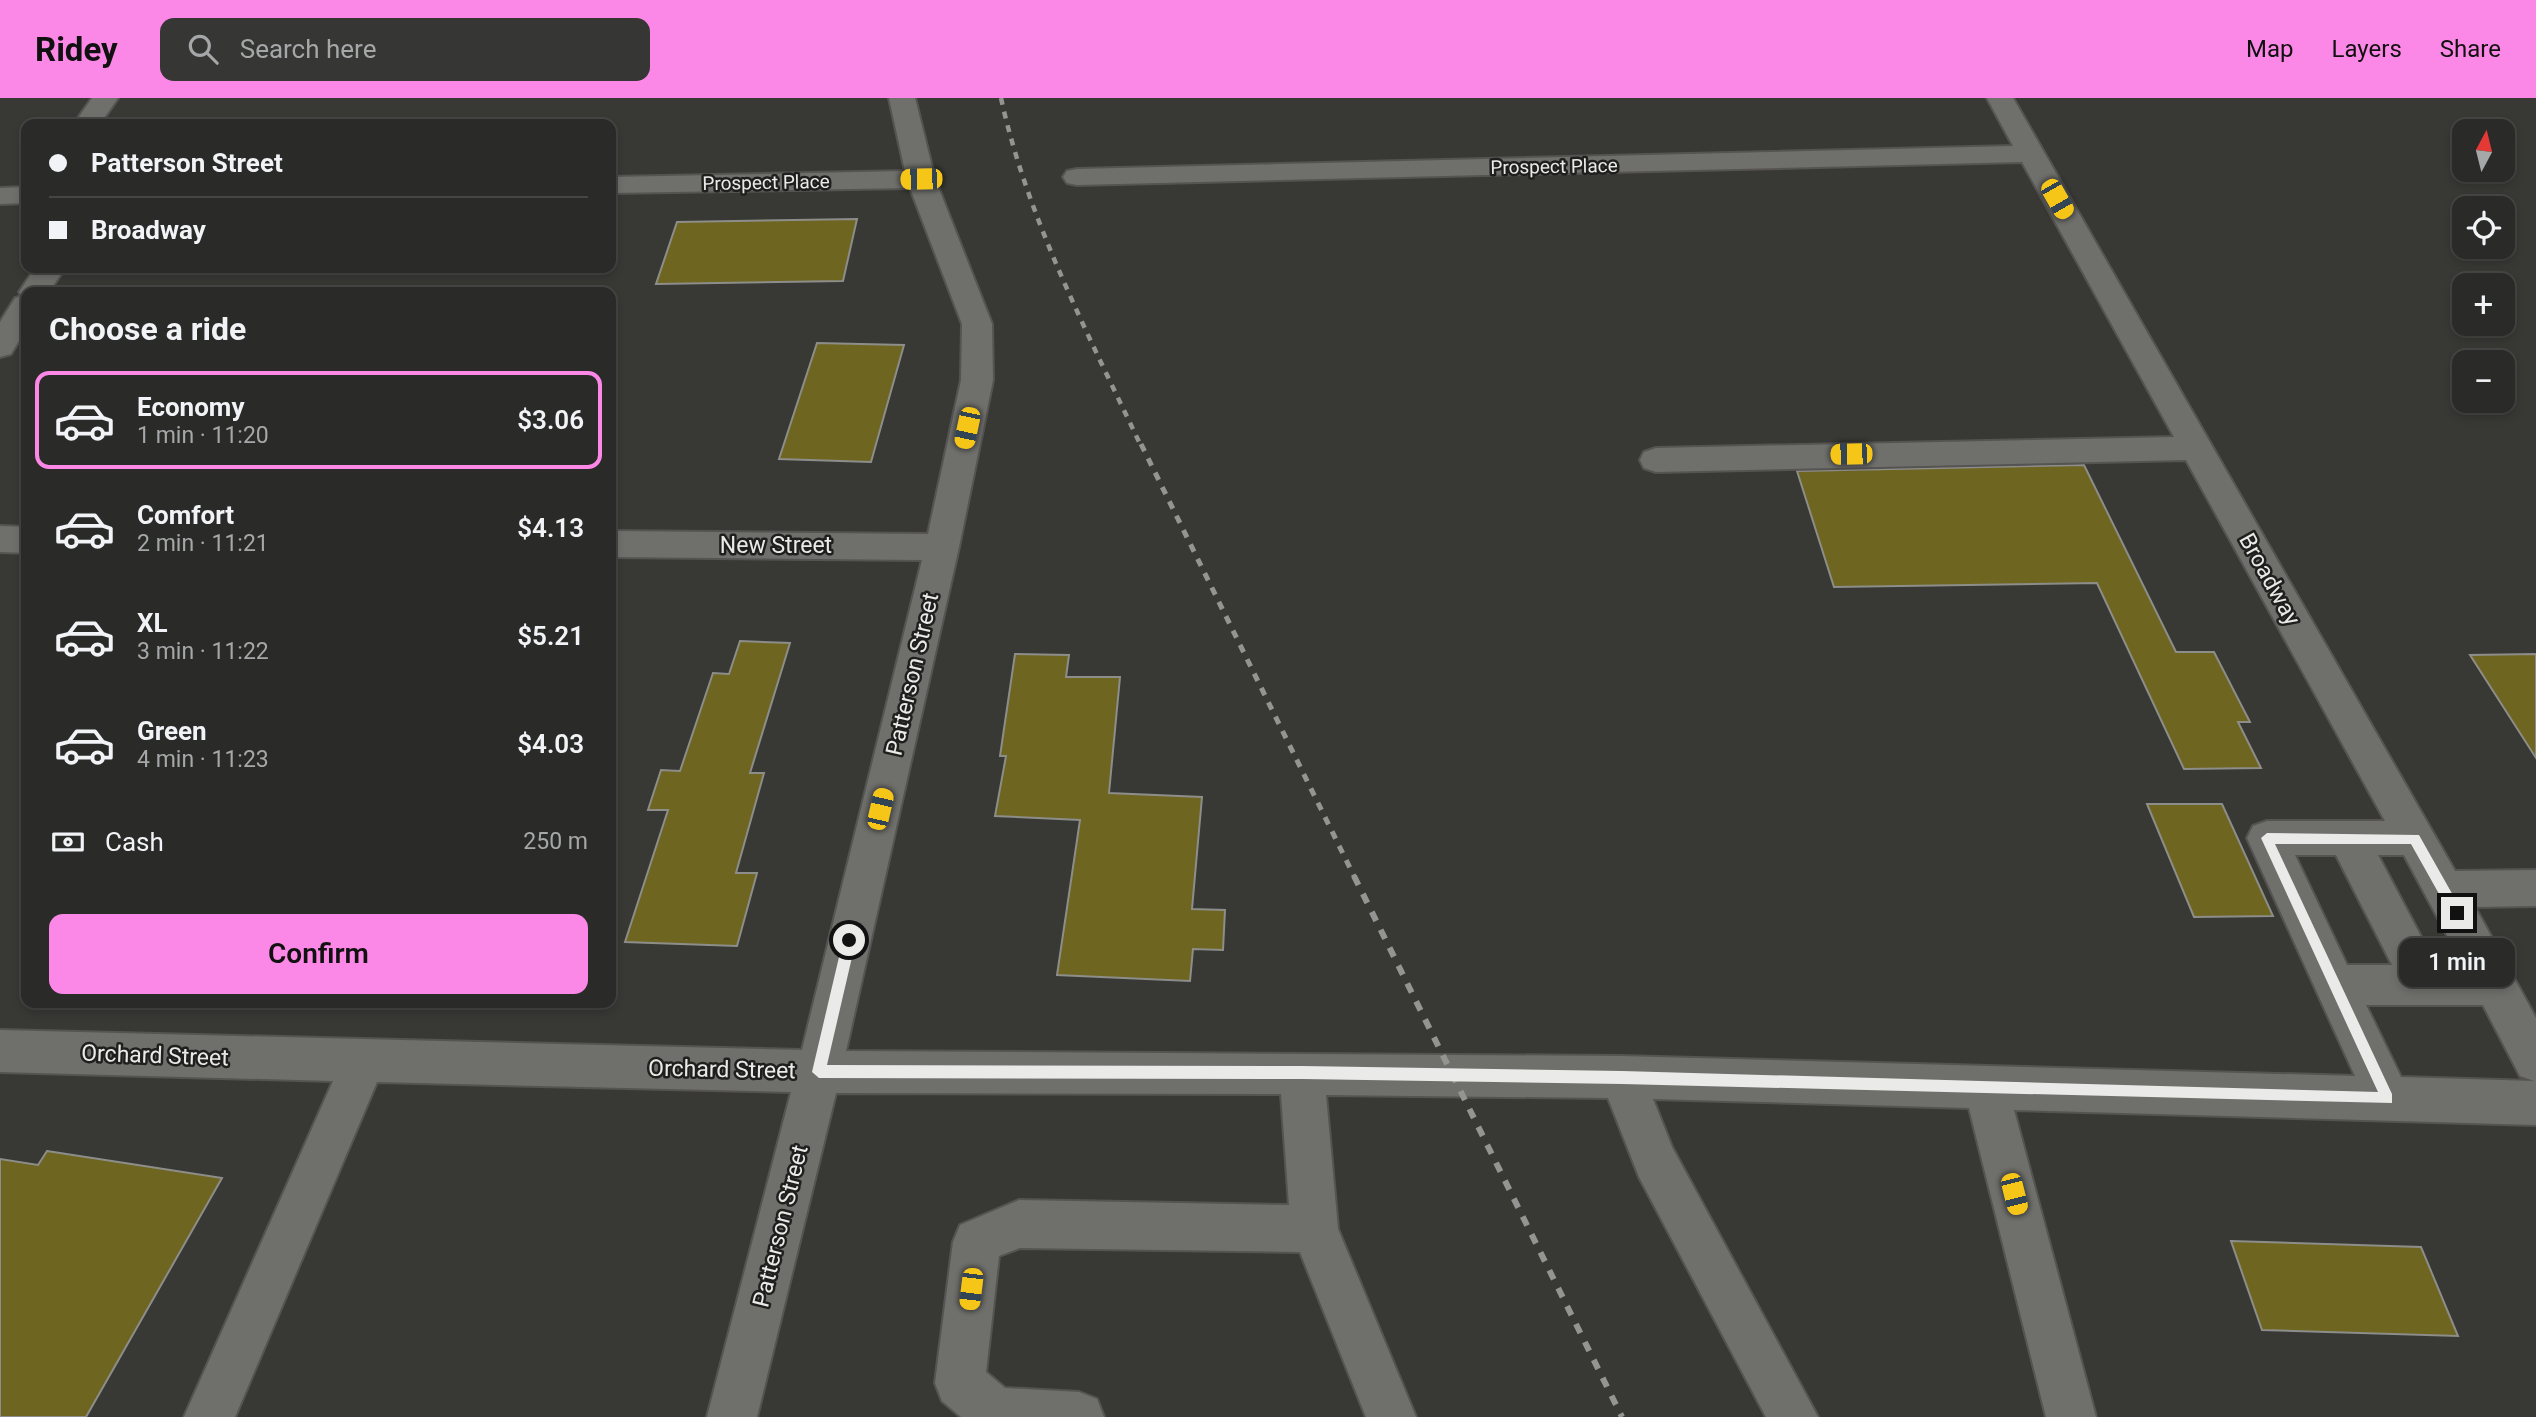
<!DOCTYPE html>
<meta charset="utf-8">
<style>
body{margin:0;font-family:Roboto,sans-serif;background:#363634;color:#f1f3f6;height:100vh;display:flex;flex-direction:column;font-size:26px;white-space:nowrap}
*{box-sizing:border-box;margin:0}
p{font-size:23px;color:#a5a7a8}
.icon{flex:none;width:38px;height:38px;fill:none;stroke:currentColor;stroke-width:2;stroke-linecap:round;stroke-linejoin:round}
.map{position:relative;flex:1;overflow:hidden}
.sheet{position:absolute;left:21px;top:189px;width:595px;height:721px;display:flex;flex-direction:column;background:#2a2a28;border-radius:14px;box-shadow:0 4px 10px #0003,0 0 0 2px #464645}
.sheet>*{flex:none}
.guide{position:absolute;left:21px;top:21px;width:595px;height:154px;border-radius:14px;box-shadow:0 4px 10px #0003,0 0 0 2px #464645;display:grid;align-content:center;height:154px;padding:0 28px;background:#2a2a28}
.needle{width:46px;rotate:7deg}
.controls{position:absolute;left:2452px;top:21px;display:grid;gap:14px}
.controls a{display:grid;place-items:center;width:63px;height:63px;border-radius:14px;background:#2a2a28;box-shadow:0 4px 10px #0003,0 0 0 2px #464645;font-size:35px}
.end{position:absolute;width:32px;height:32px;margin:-16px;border:9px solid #eaeae8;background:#111;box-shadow:0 0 0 4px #111}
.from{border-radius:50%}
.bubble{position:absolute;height:49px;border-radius:14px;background:#2a2a28;box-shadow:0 4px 10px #0003,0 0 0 2px #464645;font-size:23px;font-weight:600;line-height:49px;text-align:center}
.car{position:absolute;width:21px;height:42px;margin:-21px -10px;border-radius:9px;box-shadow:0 0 5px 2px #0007;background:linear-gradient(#f5c518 24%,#345 0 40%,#f5c518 0 76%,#345 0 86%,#f5c518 0)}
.guide b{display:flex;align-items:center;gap:24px;height:66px;font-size:26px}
.guide b+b{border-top:2px solid #464645}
.guide i{width:18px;height:18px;background:#f1f3f6}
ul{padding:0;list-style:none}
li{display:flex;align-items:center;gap:21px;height:98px;margin:0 14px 10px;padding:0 14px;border:4px solid transparent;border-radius:14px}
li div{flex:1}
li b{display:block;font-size:26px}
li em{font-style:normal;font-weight:600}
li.active{border-color:#fb87e6}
li>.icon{width:63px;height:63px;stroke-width:1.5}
h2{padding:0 28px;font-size:32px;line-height:84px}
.pay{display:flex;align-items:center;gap:18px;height:77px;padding:0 28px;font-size:26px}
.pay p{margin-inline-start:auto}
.primary-button{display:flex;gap:14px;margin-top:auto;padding:14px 28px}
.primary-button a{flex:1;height:80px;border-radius:14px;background:#fb87e6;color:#111;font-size:28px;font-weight:600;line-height:80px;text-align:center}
header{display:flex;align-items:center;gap:42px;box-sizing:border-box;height:98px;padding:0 35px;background:#fb87e6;color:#111}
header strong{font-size:33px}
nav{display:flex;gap:38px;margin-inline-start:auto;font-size:24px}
.search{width:490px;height:63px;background:#363634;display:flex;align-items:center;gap:18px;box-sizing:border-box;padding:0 24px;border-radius:14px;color:#a5a7a8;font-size:26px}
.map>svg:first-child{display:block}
.building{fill:#6e6521;stroke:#8d8d8a;stroke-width:2}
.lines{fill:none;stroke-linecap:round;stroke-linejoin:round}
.minor-casing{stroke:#555452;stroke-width:4}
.minor{fill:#6f6f6c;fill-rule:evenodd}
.rail-far2{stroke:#949492;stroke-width:4.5;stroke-dasharray:7 7;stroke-linecap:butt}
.rail-far1{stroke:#949492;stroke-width:5;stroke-dasharray:8 8;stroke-linecap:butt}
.rail{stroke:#949492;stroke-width:6;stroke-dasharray:10 10;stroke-linecap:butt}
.route{fill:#eaeae8}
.labels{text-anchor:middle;stroke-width:5;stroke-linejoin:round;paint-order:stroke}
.far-street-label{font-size:19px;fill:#eaeae8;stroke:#1f1f1e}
.street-label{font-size:23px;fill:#eaeae8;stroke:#1f1f1e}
</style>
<header>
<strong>Ridey</strong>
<div class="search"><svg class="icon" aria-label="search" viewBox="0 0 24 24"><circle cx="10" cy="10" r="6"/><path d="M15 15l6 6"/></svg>Search here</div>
<nav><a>Map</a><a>Layers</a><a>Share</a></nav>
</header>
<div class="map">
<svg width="2536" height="1319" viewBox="0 0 2536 1319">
<rect width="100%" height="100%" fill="#383835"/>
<g class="building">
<path d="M857 121 843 183 656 186 677 124Z"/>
<path d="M817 245 904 247 871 364 779 361Z"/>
<path d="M2084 367 2176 554H2214L2250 624H2238L2261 670 2184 671 2097 485 1834 489 1797 373Z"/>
<path d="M740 543 790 545 750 675H764L736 775H757L737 848 625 844 668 712H648L661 672 680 673 713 575 729 576Z"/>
<path d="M1015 556 1069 557 1066 579H1120L1109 695 1202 699 1192 811 1225 812 1223 852 1193 851 1190 883 1057 877 1080 722 995 718 1006 658H1000Z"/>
<path d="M2536 556V660L2470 557Z"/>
<path d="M2147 706H2222L2273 818 2194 819Z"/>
<path d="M47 1053 222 1080 86 1319H0V1061L38 1067Z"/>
<path d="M2231 1143 2421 1149 2458 1238 2262 1232Z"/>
</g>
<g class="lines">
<defs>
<g id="minor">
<path d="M92 0H118L100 26H74Z"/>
<path d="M889 0H915L935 81 992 226 993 282 959 449 846 953 1622 958 2355 978 2247 740 2253 728 2267 723H2385L2186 362 1656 374 1644 370 1640 362 1644 354 1656 350 2174 339 2022 64 1077 87 1067 85 1063 79 1067 73 1077 71 2013 48 1987 0H2013L2455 773 2536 772V808L2475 809 2536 920V1027L2014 1012 2096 1319H2046L1969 1010 1653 1001 1672 1049 1818 1319H1766L1639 1079 1608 1000 1326 997 1338 1131 1416 1319H1366L1300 1154 1020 1150 999 1158 986 1274 1005 1290 1079 1294 1097 1301 1104 1319H961L942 1303 935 1285 953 1144 960 1127 1019 1102 1289 1107 1281 996 836 995 757 1319H707L791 994 377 984 235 1319H184L333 983 0 974V932L802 952 922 462 611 459V433L928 436 961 282 962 226 910 90 611 95V79L905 73ZM2295 757H2336L2392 867H2347ZM2378 757H2404L2463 867H2436ZM2366 907H2483L2520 978 2534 983 2401 979Z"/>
<path d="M26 89V105L0 106V90Z"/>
<path d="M35 170H65L49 194H26V231L11 256 0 259V224L15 200 22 198 19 194Z"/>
<path d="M0 428 26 429V455L0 454Z"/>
</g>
</defs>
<use href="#minor" class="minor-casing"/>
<use href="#minor" class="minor"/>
<path class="rail-far2" d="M1001 0C1027 120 1089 238 1141 348"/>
<path class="rail-far1" d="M1141 346 1355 780"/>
<path class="rail" d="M1354 778 1622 1319"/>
</g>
<path class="route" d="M2267 735 2419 737 2463 815 2457 820 2452 819 2411 746H2275L2392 996V1005L1622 986 1302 981 819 980 812 974 843 842 849 837 856 842 827 967 1302 968 1622 973 2378 994 2261 740Z"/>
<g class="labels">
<g class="far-street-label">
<text transform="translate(1554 68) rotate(-1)" y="7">Prospect Place</text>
<text transform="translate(766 84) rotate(-1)" y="7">Prospect Place</text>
</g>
<g class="street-label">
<text x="776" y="455">New Street</text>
<text transform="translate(2270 481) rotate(61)" y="8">Broadway</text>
<text transform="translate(912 576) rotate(-77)" y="8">Patterson Street</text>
<text transform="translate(155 957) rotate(2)" y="8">Orchard Street</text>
<text transform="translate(722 971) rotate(1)" y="8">Orchard Street</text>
<text transform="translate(780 1128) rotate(-76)" y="8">Patterson Street</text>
</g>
</g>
</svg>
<div class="controls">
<a><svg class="needle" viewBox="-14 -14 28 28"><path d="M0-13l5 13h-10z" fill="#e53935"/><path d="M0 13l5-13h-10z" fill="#a5a7a8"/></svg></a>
<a><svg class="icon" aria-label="locate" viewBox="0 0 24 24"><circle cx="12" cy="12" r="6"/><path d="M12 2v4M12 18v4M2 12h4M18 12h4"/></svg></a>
<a>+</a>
<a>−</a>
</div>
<i class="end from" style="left:849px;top:842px"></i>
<i class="end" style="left:2457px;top:815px"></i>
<div class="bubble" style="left:2399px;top:840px;width:116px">1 min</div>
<i class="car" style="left:921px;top:81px;rotate:269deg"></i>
<i class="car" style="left:2057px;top:101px;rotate:150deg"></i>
<i class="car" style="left:967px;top:330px;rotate:192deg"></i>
<i class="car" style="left:1851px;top:356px;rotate:269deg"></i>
<i class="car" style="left:880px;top:711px;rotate:13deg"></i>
<i class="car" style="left:2014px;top:1096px;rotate:166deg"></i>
<i class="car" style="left:971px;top:1191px;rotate:187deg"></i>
<div class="guide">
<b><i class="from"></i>Patterson Street</b>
<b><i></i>Broadway</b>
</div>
<section class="sheet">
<h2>Choose a ride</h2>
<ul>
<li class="active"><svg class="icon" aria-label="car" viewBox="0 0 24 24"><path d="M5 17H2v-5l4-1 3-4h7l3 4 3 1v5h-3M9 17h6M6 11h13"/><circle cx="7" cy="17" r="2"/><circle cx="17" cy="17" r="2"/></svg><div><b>Economy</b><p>1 min · 11:20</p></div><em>$3.06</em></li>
<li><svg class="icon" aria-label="car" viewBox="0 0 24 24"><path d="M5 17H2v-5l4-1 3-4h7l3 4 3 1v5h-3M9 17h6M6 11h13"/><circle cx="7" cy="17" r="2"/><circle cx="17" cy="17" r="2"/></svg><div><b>Comfort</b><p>2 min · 11:21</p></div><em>$4.13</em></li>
<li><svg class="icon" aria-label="car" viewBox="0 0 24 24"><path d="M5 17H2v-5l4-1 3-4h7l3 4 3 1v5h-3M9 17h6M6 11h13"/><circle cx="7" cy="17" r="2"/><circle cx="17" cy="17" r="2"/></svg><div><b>XL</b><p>3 min · 11:22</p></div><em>$5.21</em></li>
<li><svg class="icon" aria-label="car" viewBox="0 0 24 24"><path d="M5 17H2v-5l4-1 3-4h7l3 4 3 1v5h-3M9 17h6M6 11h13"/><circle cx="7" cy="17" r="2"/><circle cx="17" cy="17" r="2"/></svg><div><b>Green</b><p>4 min · 11:23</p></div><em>$4.03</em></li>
</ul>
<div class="pay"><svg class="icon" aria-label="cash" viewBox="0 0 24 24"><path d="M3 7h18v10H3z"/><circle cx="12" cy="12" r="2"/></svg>Cash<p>250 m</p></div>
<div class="primary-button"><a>Confirm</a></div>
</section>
</div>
